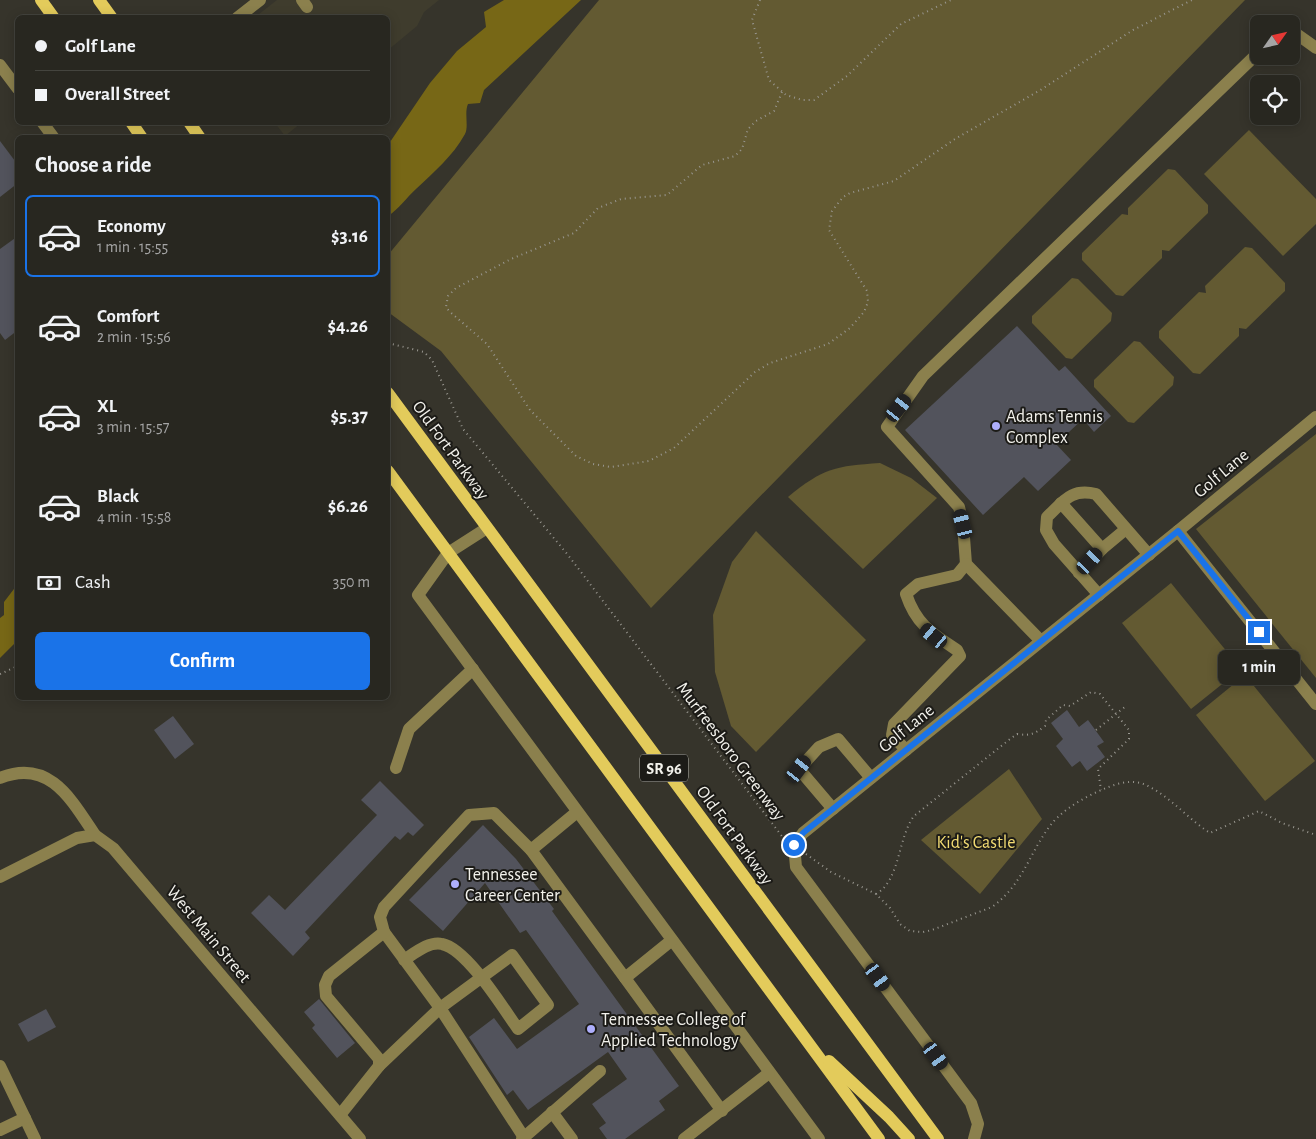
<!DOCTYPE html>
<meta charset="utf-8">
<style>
body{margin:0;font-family:"Alegreya Sans",sans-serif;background:#302f29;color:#f1f3f6;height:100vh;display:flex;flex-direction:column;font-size:19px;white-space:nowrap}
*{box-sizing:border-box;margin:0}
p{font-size:16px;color:#a5a5a5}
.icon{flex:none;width:28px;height:28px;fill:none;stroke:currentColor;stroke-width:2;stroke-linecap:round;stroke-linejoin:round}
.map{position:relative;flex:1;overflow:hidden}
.sheet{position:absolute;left:15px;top:135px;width:375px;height:565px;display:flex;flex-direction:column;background:#282720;border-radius:8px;box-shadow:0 2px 12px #0003,0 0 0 1px #44443e}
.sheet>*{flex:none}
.top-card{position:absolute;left:15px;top:15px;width:375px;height:110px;border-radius:8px;box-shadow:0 2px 12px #0003,0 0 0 1px #44443e;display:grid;align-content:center;height:110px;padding:0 20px;background:#282720}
.needle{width:32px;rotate:56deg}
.tools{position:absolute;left:1250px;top:15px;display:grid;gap:10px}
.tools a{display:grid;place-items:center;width:50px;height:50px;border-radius:8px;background:#282720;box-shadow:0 2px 12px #0003,0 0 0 1px #44443e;font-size:25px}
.end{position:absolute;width:22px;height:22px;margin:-11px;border:6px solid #1a73e8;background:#fff;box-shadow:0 0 0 2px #fff}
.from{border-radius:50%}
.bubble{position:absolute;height:35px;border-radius:8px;background:#282720;box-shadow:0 2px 12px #0003,0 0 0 1px #44443e;font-size:16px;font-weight:700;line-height:35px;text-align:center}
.car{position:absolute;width:15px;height:30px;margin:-15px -8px;border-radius:6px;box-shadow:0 0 4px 1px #0007;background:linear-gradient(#222 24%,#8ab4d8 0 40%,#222 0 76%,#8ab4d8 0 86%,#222 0)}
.top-card b{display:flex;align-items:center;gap:18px;height:48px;font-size:19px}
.top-card b+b{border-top:1px solid #44443e}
.top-card i{width:12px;height:12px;background:#f1f3f6}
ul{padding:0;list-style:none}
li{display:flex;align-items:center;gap:15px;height:82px;margin:0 10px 8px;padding:0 10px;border:2px solid transparent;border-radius:8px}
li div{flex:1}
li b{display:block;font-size:19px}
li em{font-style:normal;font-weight:700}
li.on{border-color:#1a73e8}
li>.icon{width:45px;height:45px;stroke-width:1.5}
h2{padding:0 20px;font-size:22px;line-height:60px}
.pay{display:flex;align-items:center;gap:12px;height:55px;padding:0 20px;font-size:19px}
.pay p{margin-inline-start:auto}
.primary-button{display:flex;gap:10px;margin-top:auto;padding:10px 20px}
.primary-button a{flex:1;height:58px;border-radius:8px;background:#1a73e8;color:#fff;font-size:20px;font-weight:700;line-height:58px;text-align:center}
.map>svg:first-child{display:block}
.built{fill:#3f3c2d}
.green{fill:#635a32}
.water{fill:#776716}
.building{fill:#52535c}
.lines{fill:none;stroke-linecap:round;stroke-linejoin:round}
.path{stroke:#999790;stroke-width:2;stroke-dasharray:1 4;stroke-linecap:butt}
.minor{stroke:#8b804d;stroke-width:12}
.major{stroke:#e3cb5b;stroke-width:12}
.route{stroke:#1a73e8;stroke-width:6}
.poi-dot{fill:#aeaefb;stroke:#1c1b17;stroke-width:2}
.labels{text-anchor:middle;stroke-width:4;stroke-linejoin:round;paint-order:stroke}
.shield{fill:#1c1b17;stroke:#b2b2ac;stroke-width:1}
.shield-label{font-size:16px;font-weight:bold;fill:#f3f2ec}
.poi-label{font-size:18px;fill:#f3f2ec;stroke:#1c1b17;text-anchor:start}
.street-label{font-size:18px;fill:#f3f2ec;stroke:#1c1b17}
.park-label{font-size:18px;fill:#f3dc73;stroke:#1c1b17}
</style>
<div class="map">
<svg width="1316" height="1139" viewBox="0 0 1316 1139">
<rect width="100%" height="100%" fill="#36342b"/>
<g class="built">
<path d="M277 0H439L424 12 417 26 388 50V18H254Z"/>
<path d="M275 123H301L285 136Z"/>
</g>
<g class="green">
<path d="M599 0H1245L651 608 441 351 388 312V255Z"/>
<path d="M1249 130 1316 199V224L1283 256 1204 174Z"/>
<path d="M1168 169 1175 170 1208 205V213L1169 251 1162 250V258L1123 296 1116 295 1082 260V253L1122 214 1128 215V208Z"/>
<path d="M1245 247 1252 248 1285 283V291L1246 329 1239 328V336L1200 374 1193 373 1159 338V331L1199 292 1206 293 1205 286Z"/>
<path d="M1072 278 1078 279 1112 313 1111 321 1072 359 1066 358 1032 323V316Z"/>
<path d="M1134 341 1140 342 1174 377 1173 385 1134 423 1128 422 1094 387V380Z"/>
<path d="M1316 434V678L1196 529Z"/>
<path d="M880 463 911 478 937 498 863 569 788 497C823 468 836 466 880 463Z"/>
<path d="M756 531 866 640 756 752 731 726 715 672 713 615 732 562Z"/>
<path d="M1171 583 1241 669 1191 709 1122 623Z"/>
<path d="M1245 675 1315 761 1265 801 1196 715Z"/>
<path d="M1009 769 1042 819 980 894 921 840Z"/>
</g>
<g class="water">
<path d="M504 0H581L484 90 480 103 468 104C464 113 469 126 465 134 453 156 433 173 416 189 406 198 399 209 388 216V145L430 83 457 51 486 27 484 12Z"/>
<path d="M17 585V641L0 658V618L4 615V602Z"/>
</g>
<g class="building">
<path d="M0 141 18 165V183L0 197Z"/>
<path d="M18 236V330L5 340 0 333V249Z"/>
<path d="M1017 326 1059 371 1065 366 1111 416 1094 432 1083 419 1056 444 1071 460 1038 491 1024 477 983 515 905 430Z"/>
<path d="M1067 710 1079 727 1088 720 1104 742 1097 746 1105 757 1087 771 1080 761 1072 767 1056 746 1063 739 1051 723Z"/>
<path d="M173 716 194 744 175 759 154 730Z"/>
<path d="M380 781 424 825 413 836 408 832 400 840 395 836 305 932 310 938 293 956 251 913 269 895 285 910 377 815 361 800Z"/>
<path d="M483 825 516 859 554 909 552 911 679 1086 659 1101 665 1110 625 1139H607L599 1128 606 1123 592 1104 627 1079 608 1052 528 1110 513 1090 507 1095 469 1037 494 1018 517 1049 579 1004 526 930 520 933 485 883 443 931 409 900Z"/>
<path d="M319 999 355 1043 337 1058 312 1028 315 1025 304 1012Z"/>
<path d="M46 1009 56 1027 28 1042 18 1024Z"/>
</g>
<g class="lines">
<g class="path">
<path d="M760 0 752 20 769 80 786 95 802 100H814L847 76 901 24 951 0"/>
<path d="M782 92 774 111 756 121 748 129 742 149 735 156 702 165 667 195 621 199 598 208 574 233 511 259 456 288 448 296 446 307 449 311 487 344 530 410 576 456 593 464 611 467 649 461 674 448 755 372 770 363 828 344 850 328 864 312 868 302 867 291 829 230 832 211 843 197 850 193 894 181 955 139 1042 89 1133 30 1192 0"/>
<path d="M388 343 424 352 432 360 463 429 568 555 784 839"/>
<path d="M0 674 18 666"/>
<path d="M1096 730 1126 706"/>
<path d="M806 854 831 872 876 894 890 908 900 924 910 931 923 932 932 930 992 907C1025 883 1030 849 1054 821 1068 806 1087 796 1106 788 1118 783 1133 779 1146 785 1171 797 1188 819 1210 833L1259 811 1282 823 1316 835"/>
<path d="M876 894C900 881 898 837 914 816L1010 739 1017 734C1030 736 1035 734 1045 726L1046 720 1063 705 1070 706 1091 692 1100 694 1129 730V739L1098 769 1101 790"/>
</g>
<g class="minor">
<path d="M302 0 307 7"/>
<path d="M237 18 260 0"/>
<path d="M1291 35H1298L1316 48"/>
<path d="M0 65 18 89"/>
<path d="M42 122 54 138"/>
<path d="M1061 503 1102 549"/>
<path d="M487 528 448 553 418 595 819 1139"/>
<path d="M1178 531 1316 704"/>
<path d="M1079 573 1102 549 1126 529"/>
<path d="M1099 595 1054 544 1046 530 1047 517C1064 501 1071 488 1096 494L1149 555"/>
<path d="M1041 641 966 564 963 524 959 507 887 427 923 376 1259 52"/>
<path d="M906 750 892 735 894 724 960 656 957 650C931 633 916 624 906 594L918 584 957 575 966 564"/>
<path d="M396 768 409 729 473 669"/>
<path d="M0 778C49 758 71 799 95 835"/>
<path d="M833 809 799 769 819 747 838 739 871 778"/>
<path d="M531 850 625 978"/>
<path d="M0 877 77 838 95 835 113 848 360 1139"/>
<path d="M384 932 440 1008 512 955 548 1005 518 1029C503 1008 467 949 442 944 429 941 415 953 404 960"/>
<path d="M672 940 625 978 722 1111"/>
<path d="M0 1066 35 1139"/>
<path d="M379 1066 440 1008 525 1139"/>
<path d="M552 1112 572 1139"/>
<path d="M340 1115 379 1066V1059L326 996 325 985 329 976 384 932 380 917 384 907 469 815 494 813 531 850 577 812"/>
<path d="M0 1130 25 1118"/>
<path d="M522 1139 600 1071"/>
<path d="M684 1139 769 1073"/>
<path d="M974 1139 978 1124 971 1103 796 867 794 845 803 833 1178 531 1316 417"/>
</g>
<g class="major">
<path d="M41 0 54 18"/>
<path d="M99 0 112 18"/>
<path d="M131 122 142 138"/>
<path d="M189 122 200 138"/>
<path d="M388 393 938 1139"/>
<path d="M388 471 879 1139"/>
<path d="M829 1061 889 1117 909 1139"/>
</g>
</g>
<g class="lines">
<path class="route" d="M794 845 803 833 1178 531 1259 632"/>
</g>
<g class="poi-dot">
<circle cx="996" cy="426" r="5"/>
<circle cx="455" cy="884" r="5"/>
<circle cx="591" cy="1029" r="5"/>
</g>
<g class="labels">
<rect class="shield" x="640" y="754.5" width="48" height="27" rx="4"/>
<g class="shield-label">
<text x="664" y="774">SR 96</text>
</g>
<g class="poi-label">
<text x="1006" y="422">Adams Tennis<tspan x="1006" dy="21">Complex</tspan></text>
<text x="465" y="880">Tennessee<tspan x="465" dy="21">Career Center</tspan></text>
<text x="601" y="1025">Tennessee College of<tspan x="601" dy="21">Applied Technology</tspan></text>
</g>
<g class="street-label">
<text transform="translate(451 450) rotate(54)" y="6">Old Fort Parkway</text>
<text transform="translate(1221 473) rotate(-40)" y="6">Golf Lane</text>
<text transform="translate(906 728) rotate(-39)" y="6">Golf Lane</text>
<text transform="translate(731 751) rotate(53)" y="6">Murfreesboro Greenway</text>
<text transform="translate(735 835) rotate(54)" y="6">Old Fort Parkway</text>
<text transform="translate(209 934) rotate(50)" y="6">West Main Street</text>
</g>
<g class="park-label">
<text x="976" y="848">Kid's Castle</text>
</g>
</g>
</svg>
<div class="tools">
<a><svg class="needle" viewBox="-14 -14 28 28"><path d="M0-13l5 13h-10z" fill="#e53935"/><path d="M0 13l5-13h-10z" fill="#a5a5a5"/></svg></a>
<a><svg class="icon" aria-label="locate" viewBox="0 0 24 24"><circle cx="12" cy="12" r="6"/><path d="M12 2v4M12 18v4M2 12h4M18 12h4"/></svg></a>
</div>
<i class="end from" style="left:794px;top:845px"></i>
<i class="end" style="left:1259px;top:632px"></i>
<div class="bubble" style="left:1218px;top:650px;width:82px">1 min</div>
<i class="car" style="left:899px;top:408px;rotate:39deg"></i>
<i class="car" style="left:963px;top:524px;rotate:346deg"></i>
<i class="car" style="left:1090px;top:561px;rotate:43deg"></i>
<i class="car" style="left:934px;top:636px;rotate:310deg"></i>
<i class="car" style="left:799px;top:769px;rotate:37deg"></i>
<i class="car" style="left:878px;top:977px;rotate:144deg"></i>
<i class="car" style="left:936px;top:1056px;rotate:144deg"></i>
<div class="top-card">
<b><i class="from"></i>Golf Lane</b>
<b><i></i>Overall Street</b>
</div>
<section class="sheet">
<h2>Choose a ride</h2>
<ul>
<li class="on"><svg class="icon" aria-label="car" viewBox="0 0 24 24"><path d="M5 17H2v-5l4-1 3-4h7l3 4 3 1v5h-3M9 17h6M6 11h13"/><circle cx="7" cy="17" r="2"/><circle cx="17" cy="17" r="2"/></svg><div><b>Economy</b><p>1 min · 15:55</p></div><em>$3.16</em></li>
<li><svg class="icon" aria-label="car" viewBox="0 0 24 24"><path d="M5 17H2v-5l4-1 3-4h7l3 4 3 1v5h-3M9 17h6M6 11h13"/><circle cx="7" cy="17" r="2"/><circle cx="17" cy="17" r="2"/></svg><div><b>Comfort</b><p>2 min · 15:56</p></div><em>$4.26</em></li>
<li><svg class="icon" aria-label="car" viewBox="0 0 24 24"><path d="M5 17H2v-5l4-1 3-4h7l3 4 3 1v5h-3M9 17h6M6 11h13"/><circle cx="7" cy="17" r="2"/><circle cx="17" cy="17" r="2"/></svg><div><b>XL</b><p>3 min · 15:57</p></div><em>$5.37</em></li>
<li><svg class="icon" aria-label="car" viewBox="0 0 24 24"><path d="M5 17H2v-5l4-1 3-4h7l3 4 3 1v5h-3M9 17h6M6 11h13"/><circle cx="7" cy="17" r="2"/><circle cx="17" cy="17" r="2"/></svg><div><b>Black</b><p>4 min · 15:58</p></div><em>$6.26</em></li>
</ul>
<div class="pay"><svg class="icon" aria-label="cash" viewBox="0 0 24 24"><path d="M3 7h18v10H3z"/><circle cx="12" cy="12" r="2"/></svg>Cash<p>350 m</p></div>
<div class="primary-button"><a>Confirm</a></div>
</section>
</div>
